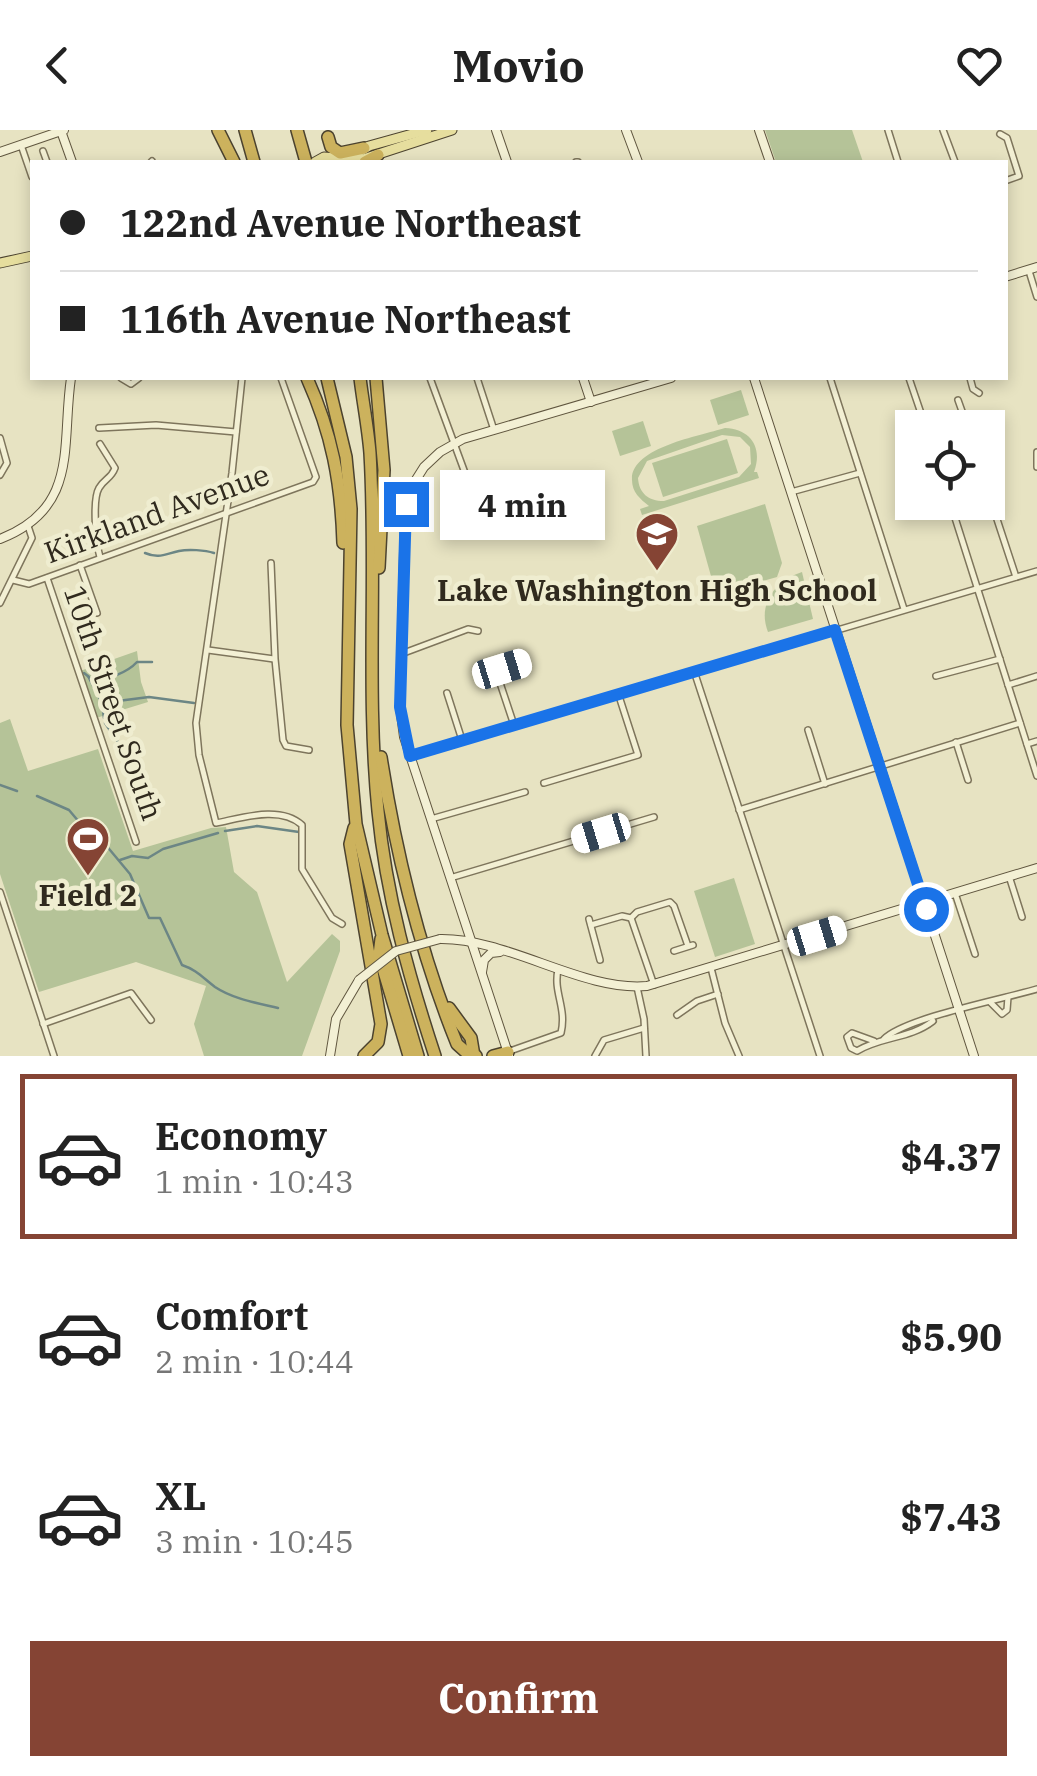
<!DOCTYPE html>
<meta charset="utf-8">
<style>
body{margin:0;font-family:"IBM Plex Serif",serif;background:#f2f2f2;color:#222;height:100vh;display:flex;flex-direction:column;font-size:38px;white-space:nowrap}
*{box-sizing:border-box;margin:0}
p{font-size:32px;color:#767676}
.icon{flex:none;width:55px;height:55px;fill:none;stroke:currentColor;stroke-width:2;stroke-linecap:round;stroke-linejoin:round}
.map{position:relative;height:926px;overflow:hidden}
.sheet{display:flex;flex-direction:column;background:#fff;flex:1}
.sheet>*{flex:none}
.top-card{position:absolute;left:30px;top:30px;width:978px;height:220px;border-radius:0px;box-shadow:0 5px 15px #0003;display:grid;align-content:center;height:220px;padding:0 30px;background:#fff}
.buttons{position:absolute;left:895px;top:280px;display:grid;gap:20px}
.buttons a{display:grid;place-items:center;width:110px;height:110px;border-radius:0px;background:#fff;box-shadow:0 5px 15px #0003;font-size:50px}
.end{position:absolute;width:45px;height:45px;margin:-22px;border:12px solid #1a73e8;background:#fff;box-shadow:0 0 0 5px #fff}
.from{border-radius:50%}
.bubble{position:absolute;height:70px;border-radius:0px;background:#fff;box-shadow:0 5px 15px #0003;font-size:32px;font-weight:800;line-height:70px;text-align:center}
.car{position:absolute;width:30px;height:60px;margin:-30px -15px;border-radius:12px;box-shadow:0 0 8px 2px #0007;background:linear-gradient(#fff 24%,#345 0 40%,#fff 0 76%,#345 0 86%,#fff 0)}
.top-card b{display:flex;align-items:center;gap:35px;height:95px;font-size:38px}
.top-card b+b{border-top:2px solid #e0e0e0}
.top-card i{width:25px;height:25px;background:#222}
ul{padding:18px 0 0;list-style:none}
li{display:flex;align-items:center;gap:30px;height:165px;margin:0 20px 15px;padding:0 10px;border:5px solid transparent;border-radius:0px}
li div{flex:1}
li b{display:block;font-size:38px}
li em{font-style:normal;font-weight:800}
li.selected{border-color:#854434}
li>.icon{width:90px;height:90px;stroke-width:1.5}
.primary-button{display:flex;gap:20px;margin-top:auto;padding:20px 30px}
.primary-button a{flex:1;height:115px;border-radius:0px;background:#854434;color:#fff;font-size:40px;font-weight:800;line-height:115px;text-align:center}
header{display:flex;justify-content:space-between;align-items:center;height:130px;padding:0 30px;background:#fff;font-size:45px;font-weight:800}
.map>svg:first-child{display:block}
.green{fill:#b5c398;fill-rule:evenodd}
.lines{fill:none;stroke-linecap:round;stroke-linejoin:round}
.stream{stroke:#6c8685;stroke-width:2.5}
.street-casing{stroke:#7e755c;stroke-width:8}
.secondary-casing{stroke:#60563f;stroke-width:10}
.primary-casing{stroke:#4c432f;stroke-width:11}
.highway-casing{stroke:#4c432f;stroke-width:14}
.street{stroke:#f3f0d4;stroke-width:5}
.secondary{stroke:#f3f0d4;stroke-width:8}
.primary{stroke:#e6de9e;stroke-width:9}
.highway{stroke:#ccb25d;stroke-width:11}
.secondary-bridge-casing{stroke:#60563f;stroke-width:10;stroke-linecap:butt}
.secondary-bridge{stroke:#f3f0d4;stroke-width:8}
.route{stroke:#1a73e8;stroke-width:12}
.labels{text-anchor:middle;stroke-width:9;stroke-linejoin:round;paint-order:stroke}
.street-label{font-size:30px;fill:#302a1e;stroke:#efedd0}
.poi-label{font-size:30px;font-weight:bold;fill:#302a1e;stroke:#efedd0}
</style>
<header><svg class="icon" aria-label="back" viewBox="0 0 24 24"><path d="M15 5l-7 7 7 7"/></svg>Movio<svg class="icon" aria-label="heart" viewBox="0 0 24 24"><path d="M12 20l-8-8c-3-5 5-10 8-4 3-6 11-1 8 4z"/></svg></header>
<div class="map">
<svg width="1037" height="926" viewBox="0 0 1037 926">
<rect width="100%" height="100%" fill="#e7e3c2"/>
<g class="green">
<path d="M765 0H852L863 32H776Z"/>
<path d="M741 260 749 285 718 295 710 270Z"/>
<path d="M643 291 651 316 620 326 612 301Z"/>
<path d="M725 298C751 299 763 318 754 342H757L759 348 642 385 640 379 649 376C640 369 632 362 632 350 630 318 699 306 725 298ZM722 305 740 307 750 317 751 334 739 347 664 371C648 371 639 363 638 348L647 331Z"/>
<path d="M727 309 738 343 663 367 652 333Z"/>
<path d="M765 374 782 433 777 447 716 464 697 396Z"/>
<path d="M802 442 813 489 768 502C757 474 775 451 802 442Z"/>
<path d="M137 521 141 552 148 572 96 588 80 541Z"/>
<path d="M10 589 28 641 98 619 133 721 211 698 226 697 234 742 257 762 287 852 332 804 340 811V821L302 926H204L194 894 206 856 136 832 39 862 0 744V593Z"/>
<path d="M734 748 755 814 715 827 694 761Z"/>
</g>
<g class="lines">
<g class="stream">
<path d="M145 423C159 429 165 424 179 421 188 419 205 420 214 423"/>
<path d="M84 543 94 551C108 549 127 543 137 532H152"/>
<path d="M88 546 102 573 149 567 194 573"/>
<path d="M102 574 104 588"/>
<path d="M105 593 122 618"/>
<path d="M0 655 17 661"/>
<path d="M37 666 69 680 85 699 105 714 130 744 149 788H160L182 835C197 840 203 848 215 857 233 869 257 873 278 878"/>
<path d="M225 701 257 696 299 702"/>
<path d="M120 730 132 726 148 728 163 719 218 703"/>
</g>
<defs>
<g id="street">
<path d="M888 0 898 32"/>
<path d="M943 0 955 32"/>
<path d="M1000 4 1007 8 1019 46 1005 51"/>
<path d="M21 15 32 47"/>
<path d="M43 21 47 32"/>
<path d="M151 32 152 31"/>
<path d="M576 32H578"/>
<path d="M1029 141 1037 167"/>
<path d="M121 248 131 254 139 248"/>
<path d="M242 248 232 343 196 593 199 625 216 693C242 688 280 675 302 695V739L332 788 342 794"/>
<path d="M430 248 465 343 454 370"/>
<path d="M477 248 494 300"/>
<path d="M830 248 904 479"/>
<path d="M909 248 926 298"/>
<path d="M970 248 973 259 979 263"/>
<path d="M958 270 968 298"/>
<path d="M99 298 156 295 236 302"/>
<path d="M0 308 7 333 0 345"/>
<path d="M1037 322V337"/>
<path d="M791 362 860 343"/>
<path d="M988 362 1016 447"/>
<path d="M950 372 1037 646"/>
<path d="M100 427C96 414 92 370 99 358 105 348 111 349 115 338L100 314"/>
<path d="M271 433 275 529 283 610 286 616 309 620"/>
<path d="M80 435 97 483"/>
<path d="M47 448 136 712"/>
<path d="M13 450 29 454 313 352 316 347 281 248"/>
<path d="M0 473 32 408 28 396"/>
<path d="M208 520 274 529"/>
<path d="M401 524 468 499 478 501"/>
<path d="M694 541 820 926"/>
<path d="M936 546 1000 529"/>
<path d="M1008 555 1037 546"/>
<path d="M447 563 462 610"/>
<path d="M514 595 500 553 502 539 526 532"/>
<path d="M808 600 825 654"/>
<path d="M956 612 968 650"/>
<path d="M1027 614 1037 611"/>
<path d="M412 626 1037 441"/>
<path d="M544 653 638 625 618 563"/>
<path d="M739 680 1020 593"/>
<path d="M431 689 525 662"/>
<path d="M1009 746 1022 787"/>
<path d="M450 748 654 687"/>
<path d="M0 762 54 926"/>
<path d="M955 763 975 824"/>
<path d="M631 788 654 855"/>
<path d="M589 789 600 830"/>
<path d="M591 795 622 786 631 788 637 782 670 772 674 776 688 816"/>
<path d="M674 821 693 815"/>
<path d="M711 838 725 893 739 926"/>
<path d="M637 857 644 889 646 926"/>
<path d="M990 872 1002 884 1007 880 1008 867"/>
<path d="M677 885 697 871 718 864"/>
<path d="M43 894 131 863 151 890"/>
<path d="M884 909C905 888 1003 869 1037 859"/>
<path d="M874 911 852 903 847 907 851 918 857 921C882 906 910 909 933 891"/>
<path d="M510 921 561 903C567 878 553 862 558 840"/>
<path d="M595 926 604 910 644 898"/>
</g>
<g id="secondary">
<path d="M496 0 507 32"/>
<path d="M626 0 638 32"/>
<path d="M759 0 770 32"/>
<path d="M61 1 72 32"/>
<path d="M0 22 64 0"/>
<path d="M1005 147 1037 137"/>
<path d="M583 248 591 272"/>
<path d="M754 248 974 926"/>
<path d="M0 409C80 378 61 315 71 248"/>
<path d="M440 809C508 808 583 862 647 856L1037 738"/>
<path d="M482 842 484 830 491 823 500 822"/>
<path d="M330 926 336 889 359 850"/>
<path d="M509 926 404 607 400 577 405 383 412 356 424 337 440 322 463 309 671 248"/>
</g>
<g id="primary">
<path d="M315 32 324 27 346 29 369 16 427 0"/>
<path d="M354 32 452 0"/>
<path d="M0 133 32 126"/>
</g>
<g id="highway">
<path d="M218 0 234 32"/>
<path d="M245 0 254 32"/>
<path d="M297 0 306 32"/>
<path d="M328 7 331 17 340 23 364 18"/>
<path d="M365 32 378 25"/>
<path d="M307 248C332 304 341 351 343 413"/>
<path d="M327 248 346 327 351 379 347 595 356 694 382 805 418 926"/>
<path d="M360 248C363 273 368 298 370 323 377 442 366 562 378 681 386 765 409 847 435 926"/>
<path d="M376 248 384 340 379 438"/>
<path d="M381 627C396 724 420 822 457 914L467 923 476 926"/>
<path d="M354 698 350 714 381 894 378 912 364 926"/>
<path d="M381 809 379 825 409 926"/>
<path d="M449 878 471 908 474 926"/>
<path d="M493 926 508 922"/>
</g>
</defs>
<use href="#street" class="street-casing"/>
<use href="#secondary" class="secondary-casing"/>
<use href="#primary" class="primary-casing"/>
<use href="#highway" class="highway-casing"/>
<use href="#street" class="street"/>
<use href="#secondary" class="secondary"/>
<use href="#primary" class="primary"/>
<use href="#highway" class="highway"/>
<defs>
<path id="secondary-bridge" d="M359 850 396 821 440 809"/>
</defs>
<use href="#secondary-bridge" class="secondary-bridge-casing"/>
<use href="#secondary-bridge" class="secondary-bridge"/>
</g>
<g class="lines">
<path class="route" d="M406 374 400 577 410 626 835 500 926 779"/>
</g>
<defs>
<symbol id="school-pin" viewBox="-11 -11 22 30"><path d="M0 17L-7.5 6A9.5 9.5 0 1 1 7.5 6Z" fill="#854434" stroke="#efedd0"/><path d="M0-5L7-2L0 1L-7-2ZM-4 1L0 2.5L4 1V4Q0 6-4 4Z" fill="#fff"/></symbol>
<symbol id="stadium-pin" viewBox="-11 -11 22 30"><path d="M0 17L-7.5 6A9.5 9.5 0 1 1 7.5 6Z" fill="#854434" stroke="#efedd0"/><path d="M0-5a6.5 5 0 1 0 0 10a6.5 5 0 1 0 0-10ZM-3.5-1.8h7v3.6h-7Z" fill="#fff"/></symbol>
</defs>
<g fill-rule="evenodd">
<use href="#school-pin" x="632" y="379" width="50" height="68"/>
<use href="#stadium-pin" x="63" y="684" width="50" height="68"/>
</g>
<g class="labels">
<g class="street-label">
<text transform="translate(157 384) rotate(-20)" y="10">Kirkland Avenue</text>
<text transform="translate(113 573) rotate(71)" y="10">10th Street South</text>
</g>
<g class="poi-label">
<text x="657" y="471">Lake Washington High School</text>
<text x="88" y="776">Field 2</text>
</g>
</g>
</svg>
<div class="buttons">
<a><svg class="icon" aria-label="locate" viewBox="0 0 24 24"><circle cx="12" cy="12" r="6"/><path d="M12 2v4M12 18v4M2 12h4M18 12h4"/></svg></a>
</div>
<i class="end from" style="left:926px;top:779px"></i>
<i class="end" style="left:406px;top:374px"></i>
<div class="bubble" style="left:440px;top:340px;width:165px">4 min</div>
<i class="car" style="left:502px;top:539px;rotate:73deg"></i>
<i class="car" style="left:601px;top:703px;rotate:253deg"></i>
<i class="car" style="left:817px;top:806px;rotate:73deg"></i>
<div class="top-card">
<b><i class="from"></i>122nd Avenue Northeast</b>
<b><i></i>116th Avenue Northeast</b>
</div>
</div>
<section class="sheet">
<ul>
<li class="selected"><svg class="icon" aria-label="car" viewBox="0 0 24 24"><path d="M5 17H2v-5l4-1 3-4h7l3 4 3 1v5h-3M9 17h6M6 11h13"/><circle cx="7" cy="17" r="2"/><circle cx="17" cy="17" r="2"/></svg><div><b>Economy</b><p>1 min · 10:43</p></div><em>$4.37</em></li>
<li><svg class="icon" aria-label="car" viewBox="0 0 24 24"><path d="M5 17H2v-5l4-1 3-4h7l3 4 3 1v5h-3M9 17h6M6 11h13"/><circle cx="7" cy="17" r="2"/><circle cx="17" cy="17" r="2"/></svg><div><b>Comfort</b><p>2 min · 10:44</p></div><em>$5.90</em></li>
<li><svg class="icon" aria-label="car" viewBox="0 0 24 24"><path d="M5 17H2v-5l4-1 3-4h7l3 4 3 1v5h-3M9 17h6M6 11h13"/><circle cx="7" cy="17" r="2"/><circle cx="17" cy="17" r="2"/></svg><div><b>XL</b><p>3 min · 10:45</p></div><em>$7.43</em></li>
</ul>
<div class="primary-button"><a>Confirm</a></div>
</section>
